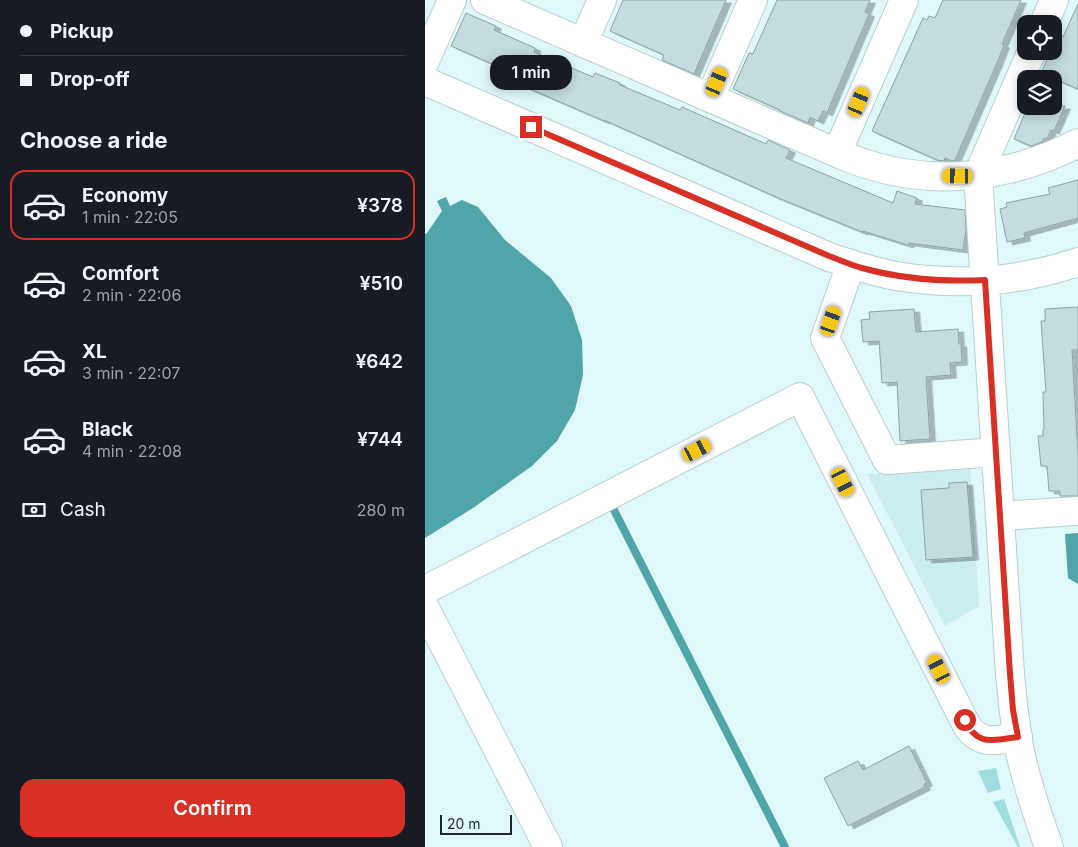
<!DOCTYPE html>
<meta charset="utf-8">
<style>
body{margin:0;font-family:Inter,sans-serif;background:#242831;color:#f1f3f6;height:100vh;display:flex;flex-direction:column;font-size:19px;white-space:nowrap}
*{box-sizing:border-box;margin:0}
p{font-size:16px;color:#9ea1a6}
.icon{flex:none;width:28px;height:28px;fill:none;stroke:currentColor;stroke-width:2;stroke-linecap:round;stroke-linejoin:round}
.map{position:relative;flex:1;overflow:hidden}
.details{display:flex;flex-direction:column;background:#171b24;width:425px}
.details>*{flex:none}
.top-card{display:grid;align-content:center;height:110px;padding:0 20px;background:#171b24}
.tools{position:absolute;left:592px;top:15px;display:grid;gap:10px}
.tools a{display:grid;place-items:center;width:45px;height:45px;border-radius:10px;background:#171b24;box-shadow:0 2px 12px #0003;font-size:25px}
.scale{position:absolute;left:15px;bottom:12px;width:72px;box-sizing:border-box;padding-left:5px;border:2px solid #1f2828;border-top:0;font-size:14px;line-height:18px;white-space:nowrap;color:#1f2828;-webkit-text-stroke:4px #dff8f9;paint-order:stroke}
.end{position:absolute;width:22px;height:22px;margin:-11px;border:6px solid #d93025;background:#fff;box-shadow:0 0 0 2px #fff}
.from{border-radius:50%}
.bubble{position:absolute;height:35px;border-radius:15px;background:#171b24;box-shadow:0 2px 12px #0003;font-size:16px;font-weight:600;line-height:35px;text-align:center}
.car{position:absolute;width:15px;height:30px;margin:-15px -8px;border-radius:6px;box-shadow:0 0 4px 1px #0007;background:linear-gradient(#f5c518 24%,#345 0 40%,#f5c518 0 76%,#345 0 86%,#f5c518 0)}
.top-card b{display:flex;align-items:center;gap:18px;height:48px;font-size:19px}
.top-card b+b{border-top:1px solid #363941}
.top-card i{width:12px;height:12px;background:#f1f3f6}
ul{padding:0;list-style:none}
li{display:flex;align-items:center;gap:15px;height:70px;margin:0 10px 8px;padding:0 10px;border:2px solid transparent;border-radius:15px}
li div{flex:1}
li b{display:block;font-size:19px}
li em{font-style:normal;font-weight:600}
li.active{border-color:#d93025}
li>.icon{width:45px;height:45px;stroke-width:1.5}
h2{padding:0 20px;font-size:22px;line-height:60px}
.pay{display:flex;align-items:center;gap:12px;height:55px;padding:0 20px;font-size:19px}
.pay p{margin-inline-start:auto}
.cta{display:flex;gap:10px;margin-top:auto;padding:10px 20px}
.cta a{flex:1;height:58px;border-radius:15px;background:#d93025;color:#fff;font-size:20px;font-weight:600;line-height:58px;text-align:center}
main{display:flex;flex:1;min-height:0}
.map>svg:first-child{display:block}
.built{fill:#caedef}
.green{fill:#a1dde0}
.water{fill:#4fa5aa}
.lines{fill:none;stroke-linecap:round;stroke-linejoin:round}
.stream{stroke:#4fa5aa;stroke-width:8}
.building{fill:#c4dcdd;stroke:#8ca3a4;filter:url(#shadow)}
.minor-casing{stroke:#b7cfd0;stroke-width:30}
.minor{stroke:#fff;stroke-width:28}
.route{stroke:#d93025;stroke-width:6}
</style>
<main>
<section class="details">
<div class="top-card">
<b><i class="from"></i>Pickup</b>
<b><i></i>Drop-off</b>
</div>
<h2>Choose a ride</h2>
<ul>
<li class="active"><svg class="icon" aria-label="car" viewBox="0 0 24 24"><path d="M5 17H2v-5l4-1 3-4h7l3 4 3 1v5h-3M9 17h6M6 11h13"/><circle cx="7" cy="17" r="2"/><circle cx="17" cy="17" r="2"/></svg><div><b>Economy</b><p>1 min · 22:05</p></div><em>¥378</em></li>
<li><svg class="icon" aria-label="car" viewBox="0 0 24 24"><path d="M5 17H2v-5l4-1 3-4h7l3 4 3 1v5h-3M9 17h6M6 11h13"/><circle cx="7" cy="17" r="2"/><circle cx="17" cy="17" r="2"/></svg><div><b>Comfort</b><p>2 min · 22:06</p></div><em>¥510</em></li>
<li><svg class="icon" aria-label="car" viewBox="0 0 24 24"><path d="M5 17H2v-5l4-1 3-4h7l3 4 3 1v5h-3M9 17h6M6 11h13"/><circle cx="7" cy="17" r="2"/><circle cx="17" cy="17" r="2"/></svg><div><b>XL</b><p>3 min · 22:07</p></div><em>¥642</em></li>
<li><svg class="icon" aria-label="car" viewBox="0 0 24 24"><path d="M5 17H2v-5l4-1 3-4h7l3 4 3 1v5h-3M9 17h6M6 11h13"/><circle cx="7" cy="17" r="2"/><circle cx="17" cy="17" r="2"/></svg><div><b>Black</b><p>4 min · 22:08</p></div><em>¥744</em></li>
</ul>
<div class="pay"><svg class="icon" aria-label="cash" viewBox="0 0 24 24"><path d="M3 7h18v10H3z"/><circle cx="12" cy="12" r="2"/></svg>Cash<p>280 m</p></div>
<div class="cta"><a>Confirm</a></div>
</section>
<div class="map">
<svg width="653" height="847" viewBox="0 0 653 847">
<defs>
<filter id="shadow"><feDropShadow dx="5.5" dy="3" stdDeviation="0" flood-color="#0004"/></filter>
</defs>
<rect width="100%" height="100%" fill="#dff8f9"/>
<path class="built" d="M545 467 554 606 520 626 442 474Z"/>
<g class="green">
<path d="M571 768 576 789 563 793 553 771Z"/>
<path d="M579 799 595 847H593L568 802Z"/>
</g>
<g class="water">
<path d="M21 197 25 206 37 200 53 207 80 240 126 278 146 306 157 340 158 375 150 410 132 441 107 466 48 508 0 538V234L2 233 17 211 12 201Z"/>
<path d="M653 533V584L643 578 640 534Z"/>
</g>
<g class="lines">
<path class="stream" d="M189 510 360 847"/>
</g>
<g class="building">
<path d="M198 0H301L269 74 237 60 239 55 185 31Z"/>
<path d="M352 0H445L440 12 444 14 402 113 398 111 393 121 385 117 383 123 355 111V110L308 89 324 53 328 54Z"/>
<path d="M518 0H596L577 44 579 45 572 63 530 160 527 161 520 158 519 161 512 160 447 131 498 18 502 20 504 16 510 18Z"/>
<path d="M653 4V89L616 73 626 51H629V44L633 35 638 37Z"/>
<path d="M41 13 71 26 69 30 110 48 109 52 168 77 170 73 195 83V85L255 110 257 107 341 144 343 140 365 150 361 158 468 203 472 191 492 198 490 204 540 210 541 229 538 250 484 243 483 245 438 231 437 232 351 197 179 120V121L68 73 72 66 26 46Z"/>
<path d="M603 106H640L629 131 626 130 622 139 619 138 617 142 606 146 589 139Z"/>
<path d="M653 180V218L599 233 600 238 582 242 575 209 582 207 581 203 625 194 623 188Z"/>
<path d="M653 307V350H647L653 456V496H635V491H624L622 466H616L613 436H618V429H619L618 392H621L616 321H620V309Z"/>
<path d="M489 309 491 332 533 329 534 344H536L537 362 525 363 526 375 501 377 505 439 475 441 472 382 457 383 454 341 438 342 436 320 445 319 444 312Z"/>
<path d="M542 482 548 557 501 560 496 490 524 488V483Z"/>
<path d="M484 746 502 783 499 784 500 787 423 826 399 778 433 761 438 770Z"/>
</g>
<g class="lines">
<defs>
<g id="minor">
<path d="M60 0 412 153C422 157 431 161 441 164 512 187 588 177 653 143"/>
<path d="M619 24 629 0"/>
<path d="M158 43 177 0"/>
<path d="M607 51 553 175 585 674C587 699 590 723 594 747 601 781 612 814 624 847"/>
<path d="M0 61 27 0"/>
<path d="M0 81 404 257C426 264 448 272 471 276 532 286 594 282 653 262"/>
<path d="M285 98 328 0"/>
<path d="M412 153 479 0"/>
<path d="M426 264 400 338 462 460 571 452"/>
<path d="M575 516 653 511"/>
<path d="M0 590 375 397 542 726C556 746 572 740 593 737"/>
<path d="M0 608 123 847"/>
</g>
</defs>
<use href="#minor" class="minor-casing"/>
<use href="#minor" class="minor"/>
</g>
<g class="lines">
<path class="route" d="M106 127 404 256C415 260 426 265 437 268 477 279 518 282 560 280L585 674 588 710 593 737C569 740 552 747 540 720"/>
</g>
</svg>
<div class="tools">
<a><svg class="icon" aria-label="locate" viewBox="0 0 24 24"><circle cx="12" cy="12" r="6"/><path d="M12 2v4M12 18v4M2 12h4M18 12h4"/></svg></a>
<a><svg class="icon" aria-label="layers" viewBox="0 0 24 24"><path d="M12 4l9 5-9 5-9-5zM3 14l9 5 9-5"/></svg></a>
</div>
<div class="scale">20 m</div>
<i class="end from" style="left:540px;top:720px"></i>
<i class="end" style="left:106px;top:127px"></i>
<div class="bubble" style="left:65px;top:55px;width:82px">1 min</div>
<i class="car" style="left:292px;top:82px;rotate:23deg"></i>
<i class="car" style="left:434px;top:102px;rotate:23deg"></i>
<i class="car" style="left:533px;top:176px;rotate:271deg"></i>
<i class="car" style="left:406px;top:321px;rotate:19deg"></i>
<i class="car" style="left:272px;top:450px;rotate:63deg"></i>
<i class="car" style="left:418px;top:482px;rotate:153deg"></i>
<i class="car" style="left:514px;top:669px;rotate:333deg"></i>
</div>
</main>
